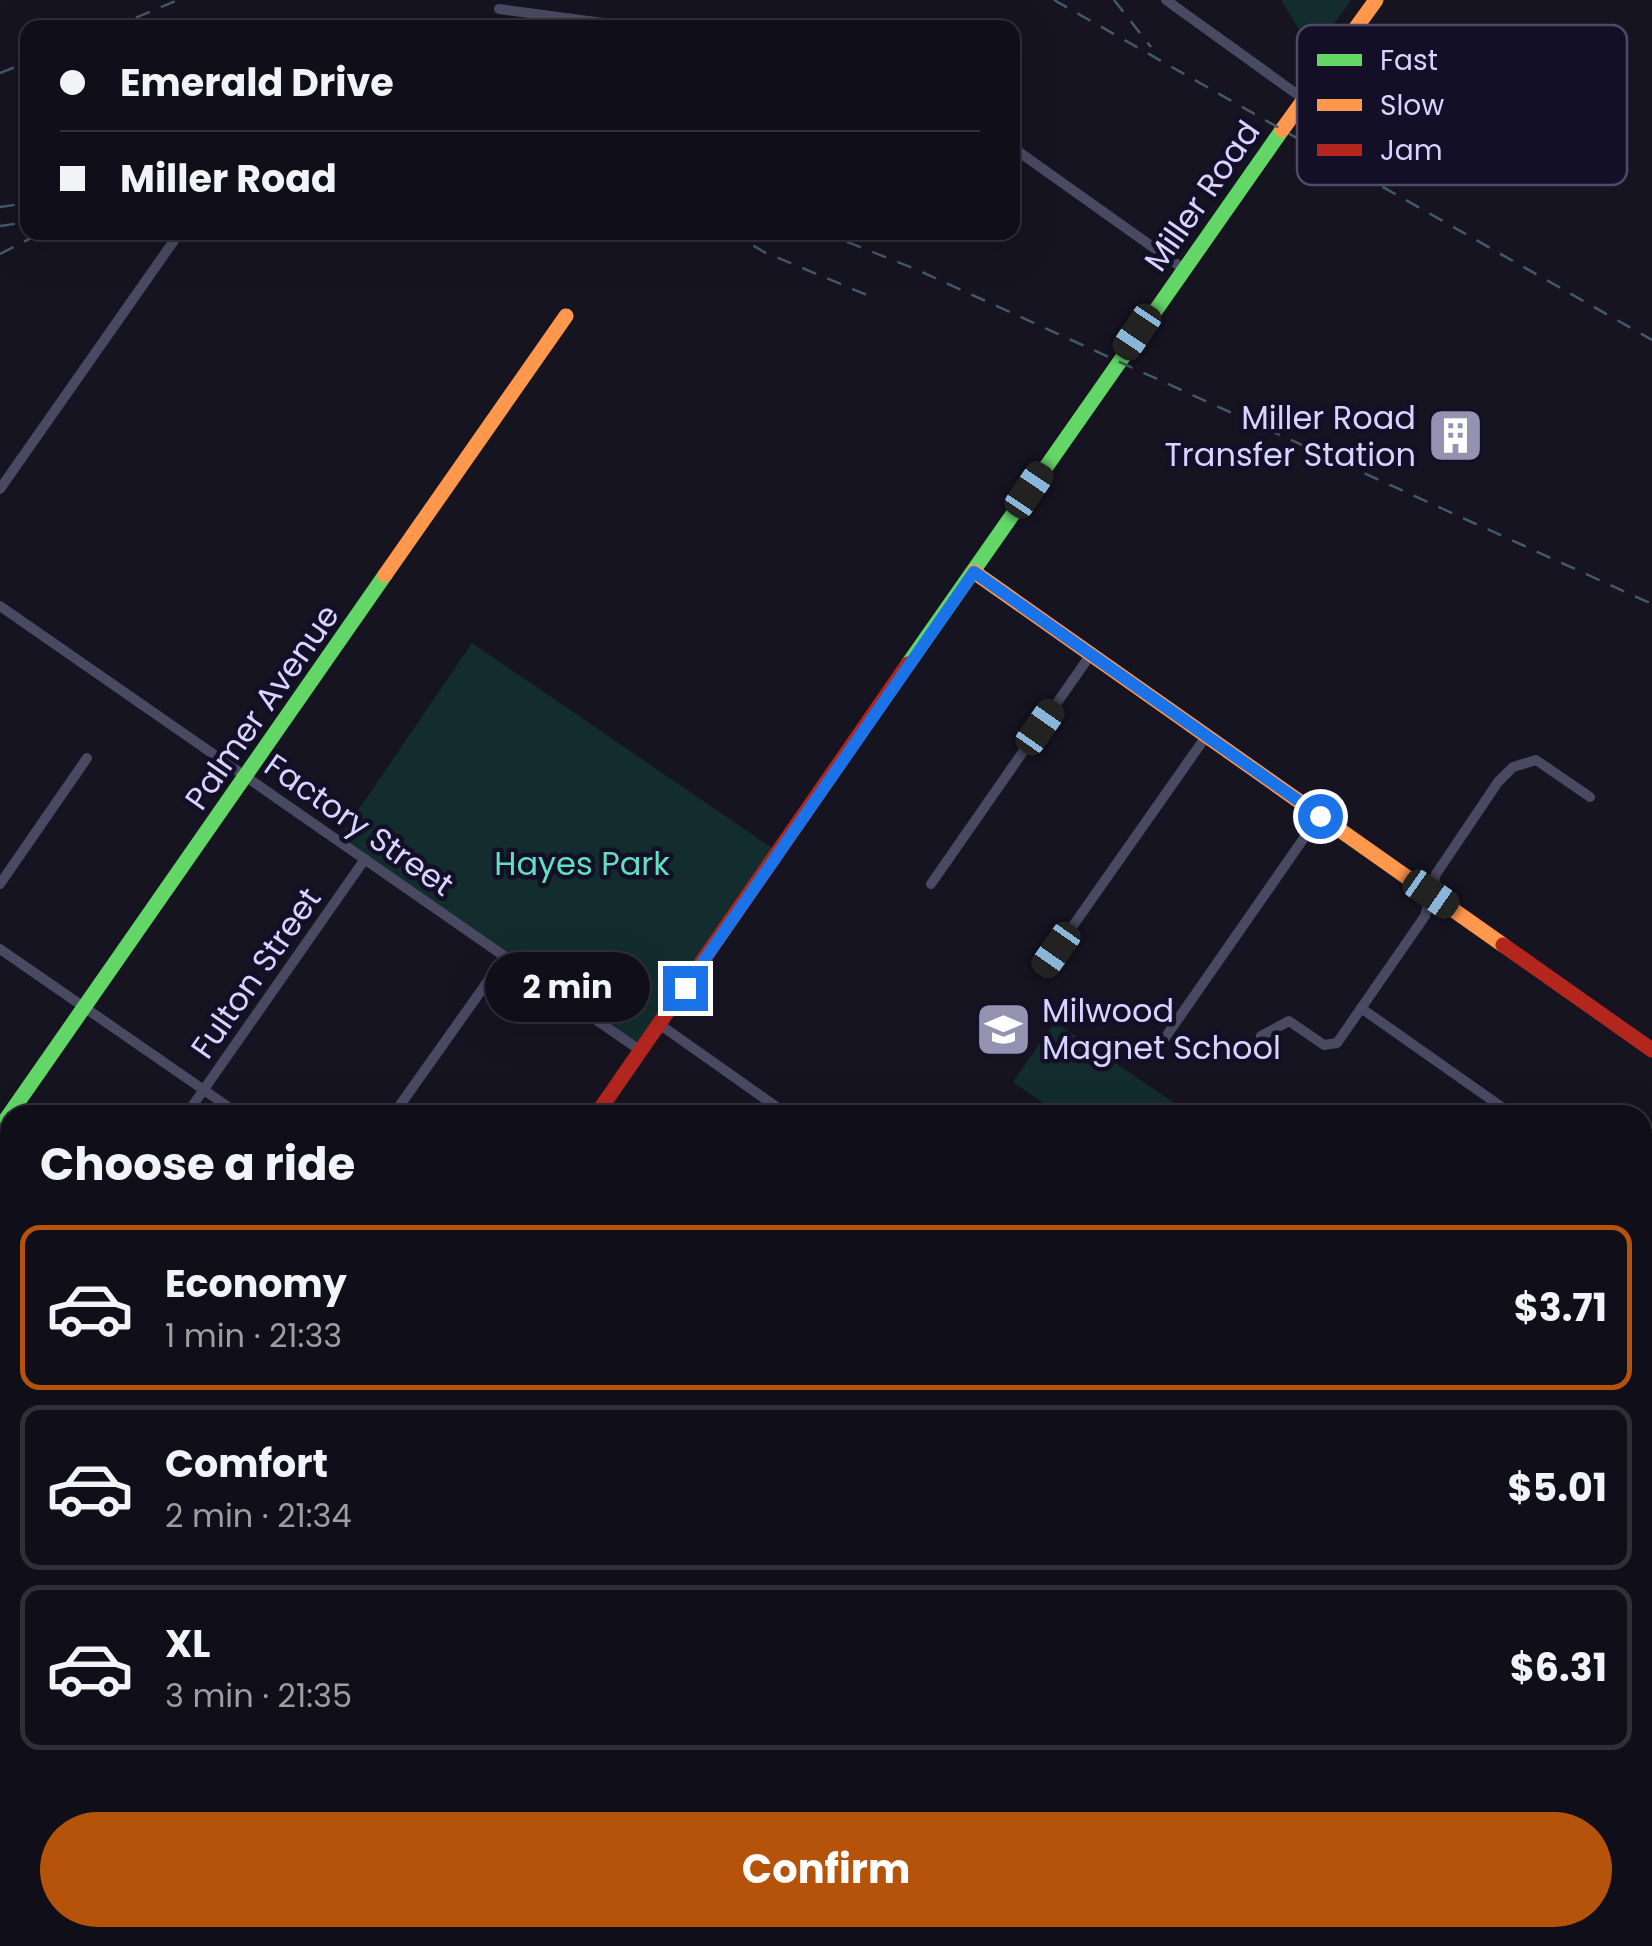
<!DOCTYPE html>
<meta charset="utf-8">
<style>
body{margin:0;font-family:Poppins,sans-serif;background:#191822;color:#f1f3f6;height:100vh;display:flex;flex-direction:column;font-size:38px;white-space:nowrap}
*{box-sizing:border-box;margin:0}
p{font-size:32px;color:#9c9ca2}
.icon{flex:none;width:55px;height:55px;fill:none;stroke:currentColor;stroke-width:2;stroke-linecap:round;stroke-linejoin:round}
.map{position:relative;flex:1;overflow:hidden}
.drawer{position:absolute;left:0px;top:1105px;width:1652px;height:842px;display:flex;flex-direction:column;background:#100f19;border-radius:30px 30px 0 0;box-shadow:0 10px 40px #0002,0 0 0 2px #302f38}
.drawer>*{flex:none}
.top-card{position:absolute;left:20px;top:20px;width:1000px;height:220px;border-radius:20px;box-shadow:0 10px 40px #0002,0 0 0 2px #302f38;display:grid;align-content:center;height:220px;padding:0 40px;background:#100f19}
.end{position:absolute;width:45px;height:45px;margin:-22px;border:12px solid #1a73e8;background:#fff;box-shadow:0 0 0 5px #fff}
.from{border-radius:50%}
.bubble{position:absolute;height:70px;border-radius:35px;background:#100f19;box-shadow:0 10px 40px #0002,0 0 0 2px #302f38;font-size:32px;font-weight:700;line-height:70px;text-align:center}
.car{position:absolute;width:30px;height:60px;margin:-30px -15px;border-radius:12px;box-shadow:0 0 8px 2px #0007;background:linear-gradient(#222 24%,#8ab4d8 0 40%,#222 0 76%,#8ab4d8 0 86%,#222 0)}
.top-card b{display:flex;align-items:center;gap:35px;height:95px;font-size:38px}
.top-card b+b{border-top:2px solid #302f38}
.top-card i{width:25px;height:25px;background:#f1f3f6}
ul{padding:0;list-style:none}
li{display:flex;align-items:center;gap:30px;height:165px;margin:0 20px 15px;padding:0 20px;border:5px solid #302f38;border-radius:20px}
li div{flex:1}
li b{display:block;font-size:38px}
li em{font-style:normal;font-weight:700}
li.on{border-color:#b45309}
li>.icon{width:90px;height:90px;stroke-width:1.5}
h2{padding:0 40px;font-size:45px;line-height:120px}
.button{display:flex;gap:20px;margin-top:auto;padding:20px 40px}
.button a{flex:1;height:115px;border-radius:60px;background:#b45309;color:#fff;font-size:40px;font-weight:700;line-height:115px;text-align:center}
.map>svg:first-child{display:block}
.green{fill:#132c2d}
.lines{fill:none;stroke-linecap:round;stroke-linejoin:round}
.street{stroke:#4a4962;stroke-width:10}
.fast{stroke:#63d668;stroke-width:15}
.slow{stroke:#ff974d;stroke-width:15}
.jam{stroke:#b3261e;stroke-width:15}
.rail{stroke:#43596b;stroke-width:2.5;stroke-dasharray:15 12;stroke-linecap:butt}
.route{stroke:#1a73e8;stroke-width:12}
.labels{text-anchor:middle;stroke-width:9;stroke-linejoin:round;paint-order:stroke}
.street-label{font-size:32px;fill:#d9d4ff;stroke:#130f26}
.poi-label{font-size:32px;fill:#d9d4ff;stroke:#130f26;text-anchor:end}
.park-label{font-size:32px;fill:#5fe0c0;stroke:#130f26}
.key{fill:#130f26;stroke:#4e4a67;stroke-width:2.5}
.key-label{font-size:28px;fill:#d9d4ff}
</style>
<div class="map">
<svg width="1652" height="1946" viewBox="0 0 1652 1946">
<rect width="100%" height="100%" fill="#161421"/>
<g class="green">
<path d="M1281 0H1351L1313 53Z"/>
<path d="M472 643 778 852 641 1051 338 840Z"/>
<path d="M1055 1022 1183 1109 1179 1115H1060L1013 1082Z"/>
</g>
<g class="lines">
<g class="street">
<path d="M1166 0 1305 100"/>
<path d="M499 9 641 28"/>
<path d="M1012 147 1185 270"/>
<path d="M0 489 180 232"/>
<path d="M0 606 641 1051"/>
<path d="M0 884 87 758"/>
<path d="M931 884 1091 654"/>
<path d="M0 949 240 1115"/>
<path d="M1044 967 1207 735"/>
<path d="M1361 1008 1513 1115"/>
<path d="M659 1024 788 1115"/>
<path d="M1261 1036 1289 1021 1324 1045 1337 1043 1425 916 1436 874 1498 782 1513 767 1536 760 1590 797"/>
<path d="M1160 1045 1320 815"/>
<path d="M186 1115 365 859"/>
<path d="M393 1115 505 957"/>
<path d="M1642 1206 1652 1213"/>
<path d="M0 1292 10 1298"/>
<path d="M1642 1335 1652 1321"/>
<path d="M0 1382 10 1368"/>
<path d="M1642 1474 1652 1481"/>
<path d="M1642 1752 1652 1758"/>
<path d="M0 1786 10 1797"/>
<path d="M460 1938 473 1946"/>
<path d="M973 1938 985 1946"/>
<path d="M1187 1938 1199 1946"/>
<path d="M192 1946 198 1938"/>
<path d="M361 1946 367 1938"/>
<path d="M533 1946 539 1938"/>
<path d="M708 1946 714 1938"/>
<path d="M881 1946 887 1938"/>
<path d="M1046 1946 1052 1938"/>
</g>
<g class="fast">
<path d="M908 664 1282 130"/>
<path d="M0 1128 385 575"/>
<path d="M16 1946 22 1938"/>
</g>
<g class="slow">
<path d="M1282 130 1376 0"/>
<path d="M974 572 1503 945"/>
<path d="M385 575 566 316"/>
<path d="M1642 1598 1652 1584"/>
</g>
<g class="jam">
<path d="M1503 945 1652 1050"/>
<path d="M596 1115 908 664"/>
<path d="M1397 1946 1403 1938"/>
</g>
<g class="rail">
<path d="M1054 0 1652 340"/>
<path d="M1114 0 1151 47"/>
<path d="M111 28 178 0"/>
<path d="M0 73 28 62"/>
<path d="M0 207 28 203"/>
<path d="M0 226 28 222"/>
<path d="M730 232 764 252 867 295"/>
<path d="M822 232 913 268 1652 604"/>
<path d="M0 254 43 232"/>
</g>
</g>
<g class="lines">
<path class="route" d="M685 988 974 572 1320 816"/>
</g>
<defs>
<symbol id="building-square" viewBox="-11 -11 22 22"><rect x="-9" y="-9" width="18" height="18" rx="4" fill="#9591b1" stroke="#130f26"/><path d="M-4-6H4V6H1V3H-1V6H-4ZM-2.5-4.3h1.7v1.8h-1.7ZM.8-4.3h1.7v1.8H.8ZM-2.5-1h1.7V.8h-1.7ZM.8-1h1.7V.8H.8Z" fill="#fff"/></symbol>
<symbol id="school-square" viewBox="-11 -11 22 22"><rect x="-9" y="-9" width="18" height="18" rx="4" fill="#9591b1" stroke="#130f26"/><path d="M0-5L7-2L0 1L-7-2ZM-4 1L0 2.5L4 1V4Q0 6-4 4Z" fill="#fff"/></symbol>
</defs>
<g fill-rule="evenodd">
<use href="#building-square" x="1424" y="404" width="63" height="63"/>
<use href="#school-square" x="972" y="998" width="63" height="63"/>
</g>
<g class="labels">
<g class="street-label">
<text transform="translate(1202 196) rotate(-55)" y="11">Miller Road</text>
<text transform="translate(262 707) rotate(-55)" y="11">Palmer Avenue</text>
<text transform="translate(359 825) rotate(35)" y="11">Factory Street</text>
<text transform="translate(256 973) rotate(-55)" y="11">Fulton Street</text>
</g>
<g class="poi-label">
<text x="1416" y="429">Miller Road<tspan x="1416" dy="37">Transfer Station</tspan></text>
<text x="1042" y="1022" text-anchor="start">Milwood<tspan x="1042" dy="37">Magnet School</tspan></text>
</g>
<g class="park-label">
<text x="582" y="875">Hayes Park</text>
</g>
</g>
<rect x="1297" y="25" width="330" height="160" rx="15" class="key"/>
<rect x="1317" y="54" width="45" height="12" fill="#63d668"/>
<rect x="1317" y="99" width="45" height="12" fill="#ff974d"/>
<rect x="1317" y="144" width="45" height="12" fill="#b3261e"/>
<g class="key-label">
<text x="1380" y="70">Fast</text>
<text x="1380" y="115">Slow</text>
<text x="1380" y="160">Jam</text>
</g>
</svg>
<i class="end from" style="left:1320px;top:816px"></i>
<i class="end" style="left:685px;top:988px"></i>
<div class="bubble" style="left:485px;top:952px;width:165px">2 min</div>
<i class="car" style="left:1137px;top:332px;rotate:214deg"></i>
<i class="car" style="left:1029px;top:490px;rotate:34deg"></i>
<i class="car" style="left:1040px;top:727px;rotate:35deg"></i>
<i class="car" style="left:1431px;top:894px;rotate:125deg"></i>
<i class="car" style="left:1056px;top:950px;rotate:215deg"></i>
<div class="top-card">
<b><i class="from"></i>Emerald Drive</b>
<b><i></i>Miller Road</b>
</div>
<section class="drawer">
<h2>Choose a ride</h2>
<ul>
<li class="on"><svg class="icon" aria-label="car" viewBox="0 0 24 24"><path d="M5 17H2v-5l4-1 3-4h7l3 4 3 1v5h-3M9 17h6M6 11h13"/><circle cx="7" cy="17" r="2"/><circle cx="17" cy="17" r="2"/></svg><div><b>Economy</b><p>1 min · 21:33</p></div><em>$3.71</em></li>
<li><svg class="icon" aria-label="car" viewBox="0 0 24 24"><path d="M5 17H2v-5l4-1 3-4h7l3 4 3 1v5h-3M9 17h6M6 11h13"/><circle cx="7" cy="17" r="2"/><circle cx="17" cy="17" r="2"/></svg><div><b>Comfort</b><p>2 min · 21:34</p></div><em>$5.01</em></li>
<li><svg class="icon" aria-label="car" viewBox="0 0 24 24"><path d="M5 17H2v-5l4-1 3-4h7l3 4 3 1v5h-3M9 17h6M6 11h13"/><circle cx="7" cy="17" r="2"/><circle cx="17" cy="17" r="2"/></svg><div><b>XL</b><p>3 min · 21:35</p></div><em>$6.31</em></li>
</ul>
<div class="button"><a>Confirm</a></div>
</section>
</div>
